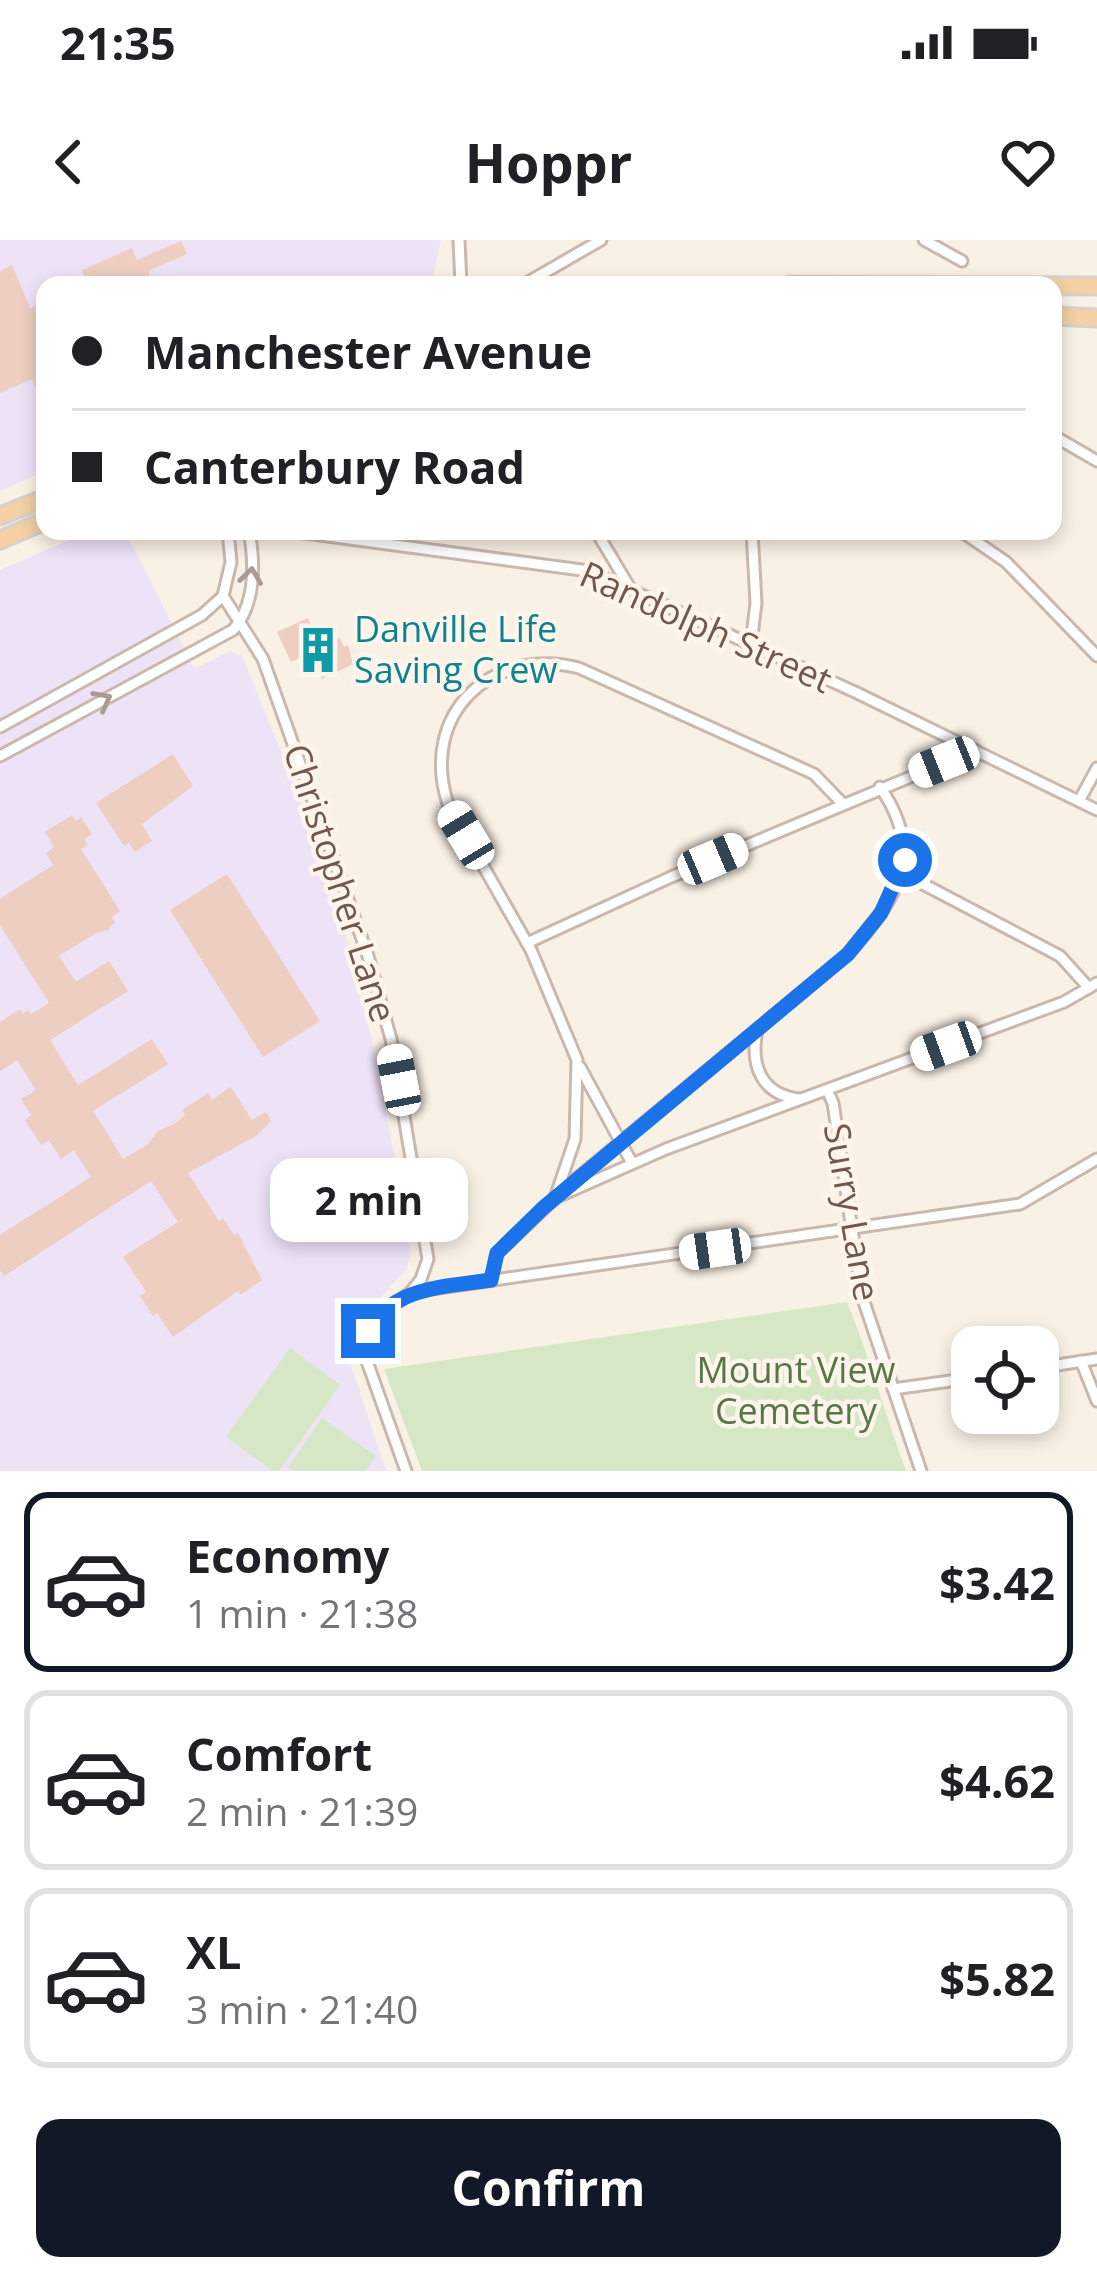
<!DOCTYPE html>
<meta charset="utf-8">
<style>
body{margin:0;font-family:"Open Sans",sans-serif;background:#f6f6f6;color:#202124;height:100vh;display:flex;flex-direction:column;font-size:45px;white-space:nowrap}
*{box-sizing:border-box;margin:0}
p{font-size:39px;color:#757577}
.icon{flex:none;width:66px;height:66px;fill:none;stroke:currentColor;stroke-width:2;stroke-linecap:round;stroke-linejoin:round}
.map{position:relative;height:1231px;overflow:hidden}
.side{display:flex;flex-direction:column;background:#fff;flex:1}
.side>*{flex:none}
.hud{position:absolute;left:36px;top:36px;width:1026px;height:264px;border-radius:24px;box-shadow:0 6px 18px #0003;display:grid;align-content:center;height:264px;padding:0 36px;background:#fff}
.fabs{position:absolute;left:951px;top:1086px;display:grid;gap:24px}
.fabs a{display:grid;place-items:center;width:108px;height:108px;border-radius:24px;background:#fff;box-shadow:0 6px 18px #0003;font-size:60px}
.end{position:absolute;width:54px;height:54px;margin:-27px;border:15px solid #1a73e8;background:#fff;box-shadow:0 0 0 6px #fff}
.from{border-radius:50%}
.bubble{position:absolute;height:84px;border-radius:24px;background:#fff;box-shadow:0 6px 18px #0003;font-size:39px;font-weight:700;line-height:84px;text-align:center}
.car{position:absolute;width:36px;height:72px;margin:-36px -18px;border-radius:15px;box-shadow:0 0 9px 3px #0007;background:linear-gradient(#fff 24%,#345 0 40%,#fff 0 76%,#345 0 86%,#fff 0)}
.hud b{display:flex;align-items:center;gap:42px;height:114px;font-size:45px}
.hud b+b{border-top:3px solid #e0e0e0}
.hud i{width:30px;height:30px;background:#202124}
ul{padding:21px 0 0;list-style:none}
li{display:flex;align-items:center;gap:36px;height:180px;margin:0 24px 18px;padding:0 12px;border:6px solid #e0e0e0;border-radius:24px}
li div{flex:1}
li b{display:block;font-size:45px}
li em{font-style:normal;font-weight:700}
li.selected{border-color:#111827}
li>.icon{width:108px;height:108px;stroke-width:1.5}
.cta{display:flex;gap:24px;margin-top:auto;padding:24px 36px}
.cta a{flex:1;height:138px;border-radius:24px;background:#111827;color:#fff;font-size:48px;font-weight:700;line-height:138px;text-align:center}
.status{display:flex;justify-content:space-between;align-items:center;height:84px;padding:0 60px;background:#fff;direction:ltr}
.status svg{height:33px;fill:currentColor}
header{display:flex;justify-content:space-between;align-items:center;height:156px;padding:0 36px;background:#fff;font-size:54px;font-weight:700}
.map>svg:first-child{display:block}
.education{fill:#eee2f7}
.green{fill:#d5e7c5}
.building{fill:#edcec0}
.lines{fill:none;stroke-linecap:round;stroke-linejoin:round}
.minor-casing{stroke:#cbb8ad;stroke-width:15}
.primary-casing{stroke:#d7d0cd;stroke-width:21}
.minor{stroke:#fff;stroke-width:9}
.primary{stroke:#f4d0a4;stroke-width:15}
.oneway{stroke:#aa9a94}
.route{stroke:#1a73e8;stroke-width:15}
.labels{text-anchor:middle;stroke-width:9;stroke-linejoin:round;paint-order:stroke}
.street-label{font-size:36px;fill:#71574d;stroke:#fdf5ec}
.culture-label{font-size:36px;fill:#0d838f;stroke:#fdf5ec;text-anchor:start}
.park-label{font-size:36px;fill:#587646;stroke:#fdf5ec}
</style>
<div class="status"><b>21:35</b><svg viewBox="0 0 49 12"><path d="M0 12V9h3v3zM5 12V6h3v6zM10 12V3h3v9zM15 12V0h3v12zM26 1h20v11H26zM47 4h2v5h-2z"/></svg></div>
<header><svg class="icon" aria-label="back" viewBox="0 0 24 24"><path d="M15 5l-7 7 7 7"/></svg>Hoppr<svg class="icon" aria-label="heart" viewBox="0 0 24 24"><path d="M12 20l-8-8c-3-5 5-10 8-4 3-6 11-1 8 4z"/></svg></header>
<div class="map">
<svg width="1097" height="1231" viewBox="0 0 1097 1231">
<rect width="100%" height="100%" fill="#faf1e6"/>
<g class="education">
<path d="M0 0H441L431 45H45V231L0 251Z"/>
<path d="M90 291H125L195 429 230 411 242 416 295 546 341 678 376 816 411 1011 406 1030 355 1085 345 1107 386 1231H0V330Z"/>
</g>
<g class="green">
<path d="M847 1062C870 1118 885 1174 906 1231H422L384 1129Z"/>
<path d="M290 1108 340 1145 279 1231H273L226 1197Z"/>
<path d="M322 1178 376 1216 365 1231H294L288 1227Z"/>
</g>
<g class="building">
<path d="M181 1 187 14 148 31 154 45H88L82 30 132 8 137 20Z"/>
<path d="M12 25 30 68 45 62V113L39 116 42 123 38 125 45 143 35 147 32 139 0 153V31Z"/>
<path d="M308 378 321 406 340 398 344 407 348 405 353 424 322 439 310 413 291 422 277 392Z"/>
<path d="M173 514 193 546 142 584 152 601 135 612 129 603 124 606 96 563Z"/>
<path d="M72 575 76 581 81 577 92 594 84 599 88 605 81 609 120 671 112 677 115 682 108 690 96 693 59 716 76 742 109 721 128 751 50 800 78 845 152 799 168 824 93 871 123 919 148 904 157 892 177 882 185 875 182 870 208 853 212 860 231 847 252 880 266 872 271 881 256 896 188 933 219 981 223 978 234 995 238 993 262 1040 240 1055 238 1051 173 1097 157 1073 153 1076 140 1056 146 1052 123 1017 178 982 151 941 4 1036 0 1030V995L91 937 74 910 61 919 49 900 41 905 25 880 31 875 21 859 36 850 17 820 0 831V782L20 769 23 774 28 770 31 774 49 763 0 685V659L53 625 46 613 54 607 45 592Z"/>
<path d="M227 634 320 781 263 817 170 670Z"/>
</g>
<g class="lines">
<defs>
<g id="minor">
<path d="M459 0 461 45"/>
<path d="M924 0 962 21"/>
<path d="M523 45 601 0"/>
<path d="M1054 196 1097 221"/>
<path d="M290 291 589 331 855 452 1097 570"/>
<path d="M596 291 630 348"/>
<path d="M961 291 1006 322 1097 416"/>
<path d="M223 356 263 419 368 716 391 799 428 1019 421 1039 411 1052"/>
<path d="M223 356 231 322 228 291"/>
<path d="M751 404 756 363 752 291"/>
<path d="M0 487 202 375 223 356"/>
<path d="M0 516 233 390C256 364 255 323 249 291"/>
<path d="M1079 561 1097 528"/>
<path d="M902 633 1060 716 1089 748"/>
<path d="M527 703 671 637 975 510"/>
<path d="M757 790C750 825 761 855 800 859"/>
<path d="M580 827 632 923"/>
<path d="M827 850 833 863 862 1056 921 1231"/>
<path d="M563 950 848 714C896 660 927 614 880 547"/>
<path d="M555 958 575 899 577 820 531 710 448 564C419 475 490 406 579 428L814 534 842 563"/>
<path d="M491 1040 497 1013 555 958 666 909 1064 762 1097 743"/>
<path d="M1081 1121 1097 1161"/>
<path d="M1038 1128 1097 1119"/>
<path d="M893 1149 972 1138"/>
<path d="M406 1231 364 1113 373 1081 411 1052 1020 964 1097 919"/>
</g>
<g id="primary">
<path d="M790 45 1097 46"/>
<path d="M1053 76 1097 78"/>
<path d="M0 276 45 258"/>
<path d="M0 300 45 281"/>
</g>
</defs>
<use href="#minor" class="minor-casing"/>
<use href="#primary" class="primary-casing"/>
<use href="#minor" class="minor"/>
<use href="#primary" class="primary"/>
</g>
<defs><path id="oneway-chevron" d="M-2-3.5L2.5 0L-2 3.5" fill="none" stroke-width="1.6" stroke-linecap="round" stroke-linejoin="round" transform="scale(3)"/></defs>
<g class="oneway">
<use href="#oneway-chevron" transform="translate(251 336) rotate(-82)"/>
<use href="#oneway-chevron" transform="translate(103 460) rotate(-28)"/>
</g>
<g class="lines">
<path class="route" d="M368 1091C393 1046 446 1047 491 1040L497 1013 543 968 848 714 881 673 905 620"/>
</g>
<defs>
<symbol id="building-bare" viewBox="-9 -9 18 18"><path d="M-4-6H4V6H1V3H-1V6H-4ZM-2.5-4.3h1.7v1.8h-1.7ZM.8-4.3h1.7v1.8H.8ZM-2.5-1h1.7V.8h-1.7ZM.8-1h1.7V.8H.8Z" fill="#0f9aa8" stroke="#fdf5ec" stroke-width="2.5" paint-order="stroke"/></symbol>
</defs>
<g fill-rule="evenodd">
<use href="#building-bare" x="285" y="377" width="66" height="66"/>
</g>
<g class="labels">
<g class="street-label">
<text transform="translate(706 387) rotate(24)" y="13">Randolph Street</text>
<text transform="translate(340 643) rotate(72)" y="13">Christopher Lane</text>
<text transform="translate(852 972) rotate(80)" y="13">Surry Lane</text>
</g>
<g class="culture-label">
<text x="354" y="402">Danville Life<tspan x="354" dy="41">Saving Crew</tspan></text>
</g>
<g class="park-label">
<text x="796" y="1143">Mount View<tspan x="796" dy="41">Cemetery</tspan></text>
</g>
</g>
</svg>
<div class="fabs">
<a><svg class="icon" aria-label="locate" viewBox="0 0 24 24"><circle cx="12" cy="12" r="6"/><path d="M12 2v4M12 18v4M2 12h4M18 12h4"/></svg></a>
</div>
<i class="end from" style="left:905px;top:620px"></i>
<i class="end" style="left:368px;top:1091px"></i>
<div class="bubble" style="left:270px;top:918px;width:198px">2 min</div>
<i class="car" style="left:944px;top:522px;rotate:248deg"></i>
<i class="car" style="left:466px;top:595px;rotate:329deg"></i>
<i class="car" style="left:713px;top:619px;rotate:67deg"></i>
<i class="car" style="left:946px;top:806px;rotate:250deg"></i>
<i class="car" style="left:399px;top:840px;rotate:349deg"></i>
<i class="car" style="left:715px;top:1009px;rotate:262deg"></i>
<div class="hud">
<b><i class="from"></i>Manchester Avenue</b>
<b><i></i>Canterbury Road</b>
</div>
</div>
<section class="side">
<ul>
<li class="selected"><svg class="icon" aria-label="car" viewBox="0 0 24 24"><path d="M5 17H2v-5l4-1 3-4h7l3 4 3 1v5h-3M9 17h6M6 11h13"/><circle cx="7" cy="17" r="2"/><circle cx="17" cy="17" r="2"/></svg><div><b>Economy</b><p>1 min · 21:38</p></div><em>$3.42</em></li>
<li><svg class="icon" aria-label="car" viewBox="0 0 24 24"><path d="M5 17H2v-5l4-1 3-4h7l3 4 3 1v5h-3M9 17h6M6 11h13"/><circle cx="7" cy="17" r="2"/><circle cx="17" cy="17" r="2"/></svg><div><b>Comfort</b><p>2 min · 21:39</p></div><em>$4.62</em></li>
<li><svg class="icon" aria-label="car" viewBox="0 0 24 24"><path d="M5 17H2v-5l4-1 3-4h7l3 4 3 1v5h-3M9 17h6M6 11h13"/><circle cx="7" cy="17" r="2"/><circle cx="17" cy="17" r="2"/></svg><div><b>XL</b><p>3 min · 21:40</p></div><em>$5.82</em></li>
</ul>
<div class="cta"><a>Confirm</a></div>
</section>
